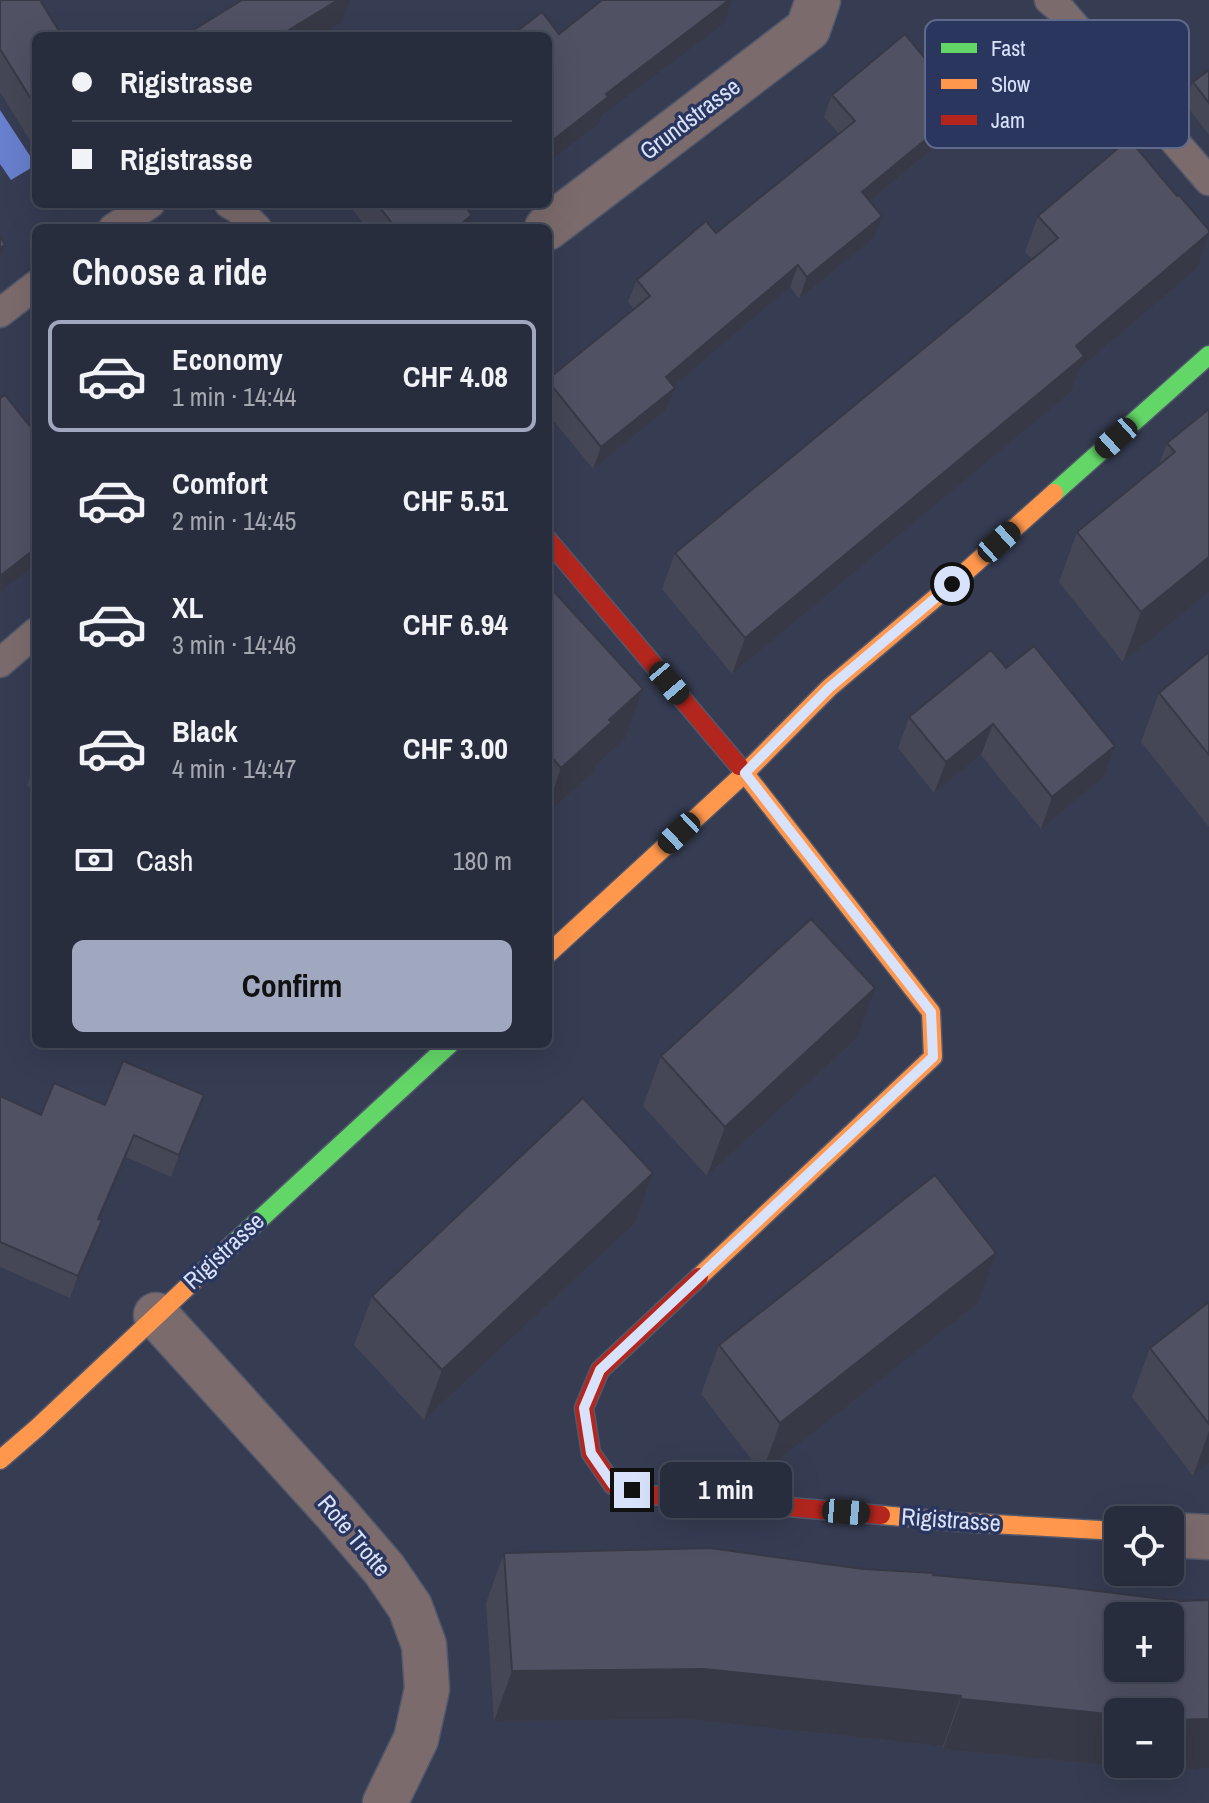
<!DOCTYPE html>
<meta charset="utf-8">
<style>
body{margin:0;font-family:"Archivo Narrow",sans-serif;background:#303545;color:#f1f3f6;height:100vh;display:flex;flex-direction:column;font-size:30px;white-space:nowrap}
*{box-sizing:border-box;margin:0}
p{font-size:26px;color:#a5a8b0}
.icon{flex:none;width:44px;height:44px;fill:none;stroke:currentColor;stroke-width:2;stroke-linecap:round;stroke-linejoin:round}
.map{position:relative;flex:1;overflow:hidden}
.details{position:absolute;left:32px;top:224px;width:520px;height:824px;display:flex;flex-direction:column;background:#282d3e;border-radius:12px;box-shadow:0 8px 32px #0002,0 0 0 2px #444958}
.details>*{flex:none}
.banner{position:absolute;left:32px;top:32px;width:520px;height:176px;border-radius:12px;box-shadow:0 8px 32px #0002,0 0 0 2px #444958;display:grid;align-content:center;height:176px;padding:0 40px;background:#282d3e}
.controls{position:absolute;left:1104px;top:1506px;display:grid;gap:16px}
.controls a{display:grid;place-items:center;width:80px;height:80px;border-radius:12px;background:#282d3e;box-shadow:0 8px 32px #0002,0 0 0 2px #444958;font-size:40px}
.end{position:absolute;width:36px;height:36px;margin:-18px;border:10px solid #d9e2fb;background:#111;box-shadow:0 0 0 4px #111}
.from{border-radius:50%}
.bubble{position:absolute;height:56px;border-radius:12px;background:#282d3e;box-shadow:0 8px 32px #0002,0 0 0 2px #444958;font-size:26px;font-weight:700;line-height:56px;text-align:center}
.car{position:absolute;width:24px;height:48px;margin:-24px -12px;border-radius:10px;box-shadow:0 0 6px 2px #0007;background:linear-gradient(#222 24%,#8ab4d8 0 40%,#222 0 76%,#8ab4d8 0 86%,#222 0)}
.banner b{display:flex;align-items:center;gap:28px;height:76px;font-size:30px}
.banner b+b{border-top:2px solid #444958}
.banner i{width:20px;height:20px;background:#f1f3f6}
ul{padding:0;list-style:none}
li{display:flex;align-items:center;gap:24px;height:112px;margin:0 16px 12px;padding:0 24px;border:4px solid transparent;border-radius:12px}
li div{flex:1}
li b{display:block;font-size:30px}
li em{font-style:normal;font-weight:700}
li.on{border-color:#a0a8c0}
li>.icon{width:72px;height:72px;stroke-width:1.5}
h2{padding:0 40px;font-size:36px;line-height:96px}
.pay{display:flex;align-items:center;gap:20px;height:88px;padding:0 40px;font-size:30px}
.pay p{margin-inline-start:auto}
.cta{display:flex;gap:16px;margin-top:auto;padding:16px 40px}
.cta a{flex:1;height:92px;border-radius:12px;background:#a0a8c0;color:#111;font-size:32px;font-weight:700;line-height:92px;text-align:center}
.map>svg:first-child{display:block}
.water{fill:#687fcd}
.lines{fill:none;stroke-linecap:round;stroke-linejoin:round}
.lane-casing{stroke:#53586b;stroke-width:31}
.street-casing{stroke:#53586b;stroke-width:47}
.fast-casing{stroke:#53586b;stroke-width:21}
.slow-casing{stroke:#53586b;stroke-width:21}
.jam-casing{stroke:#53586b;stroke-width:21}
.lane{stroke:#7c6b6c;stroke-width:28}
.street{stroke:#7c6b6c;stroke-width:44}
.fast{stroke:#63d668;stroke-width:18}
.slow{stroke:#ff974d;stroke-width:18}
.jam{stroke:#b3261e;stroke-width:18}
.wall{fill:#454756}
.shaded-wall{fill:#383946}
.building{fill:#505264;stroke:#383946;stroke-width:2;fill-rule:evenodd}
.route{stroke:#d9e2fb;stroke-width:10}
.labels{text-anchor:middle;stroke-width:7;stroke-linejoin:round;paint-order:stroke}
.street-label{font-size:24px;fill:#d9e2fb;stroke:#2a365e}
.key{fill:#2a365e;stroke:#5f6a8d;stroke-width:2}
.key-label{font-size:22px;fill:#d9e2fb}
</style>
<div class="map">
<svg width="1209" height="1803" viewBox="0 0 1209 1803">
<rect width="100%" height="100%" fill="#363c52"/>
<path class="water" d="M0 110 36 165 11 180 0 164Z"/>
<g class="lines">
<defs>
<g id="lane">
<path d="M1049 0 1061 10 1209 181"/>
<path d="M229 204 238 209 257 228"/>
<path d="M113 228 150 204"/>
<path d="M0 313 36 285"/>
<path d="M0 663 36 632"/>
</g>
<g id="street">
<path d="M547 228 808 29 818 0"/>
<path d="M156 1315 335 1512 384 1569 410 1607 424 1645 427 1689 416 1739 385 1803"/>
<path d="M1170 1535 1209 1537"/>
</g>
<g id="fast">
<path d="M1054 493 1209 355"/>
<path d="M233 1244 450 1044"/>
</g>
<g id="slow">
<path d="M548 954 745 773 829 688 952 584 1054 493"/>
<path d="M699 1277 933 1057 931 1012 739 766"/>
<path d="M0 1460 37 1428 233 1244"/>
<path d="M881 1515 958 1522 1118 1531"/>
</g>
<g id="jam">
<path d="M548 540 739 766"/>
<path d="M699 1277 600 1370 584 1408 591 1453 613 1485 652 1495 881 1515"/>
</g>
</defs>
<use href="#lane" class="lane-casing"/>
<use href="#street" class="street-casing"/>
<use href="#fast" class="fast-casing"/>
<use href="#slow" class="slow-casing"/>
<use href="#jam" class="jam-casing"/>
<use href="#lane" class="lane"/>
<use href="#street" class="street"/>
<use href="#fast" class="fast"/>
<use href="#slow" class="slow"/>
<use href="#jam" class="jam"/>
</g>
<g class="wall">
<path d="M0 0 36 36V150L0 92Z"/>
<path d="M1209 70V135L1185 104 1193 82Z"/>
<path d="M832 95 965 107 957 129 870 201 874 238 799 299 790 287 673 386 675 388 666 410 593 469 548 414V379L634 309 628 302 637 280 716 233 839 134 824 117Z"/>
<path d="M348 204H463L468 228H367Z"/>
<path d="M1038 216 1197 268 1080 368 1071 392 732 674 662 589 675 553 1032 259 1025 252Z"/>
<path d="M1209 409V592L1123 662 1059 582 1077 532 1159 465 1167 443Z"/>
<path d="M548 585 643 689 625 739 596 765 594 772 548 813Z"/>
<path d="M1209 652V827L1141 742 1159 693Z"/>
<path d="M1006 668 1115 746 1104 777 1041 829 981 755 934 793 898 748 909 717Z"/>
<path d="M36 760V795L27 785Z"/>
<path d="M857 1038 707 1176 643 1106 661 1056Z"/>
<path d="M0 1096 41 1115 105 1105 196 1118 171 1177 126 1157 99 1219 94 1243 70 1298 0 1267Z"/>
<path d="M653 1173 635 1223 424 1420 354 1345 372 1296Z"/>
<path d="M1209 1302V1463L1193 1476 1132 1397 1150 1348Z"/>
<path d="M978 1303 762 1473 701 1394 719 1345Z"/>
<path d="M504 1553 863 1569 933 1575 1157 1770 943 1749V1746L686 1719 494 1721 486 1603Z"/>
</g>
<g class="shaded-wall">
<path d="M338 0H350L342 22 319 36H279Z"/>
<path d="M719 0H732L724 23 601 116 599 123 548 162V144Z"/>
<path d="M965 107 957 129 854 214 862 192Z"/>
<path d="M472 215 468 228H456Z"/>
<path d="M882 216 874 238 799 299 807 277Z"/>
<path d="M1209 233 1197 268 1080 368 1071 392 732 674 745 638 1076 346Z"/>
<path d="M5 245 0 259V248Z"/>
<path d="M798 265 790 287 658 399 666 377Z"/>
<path d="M675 388 666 410 593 469 601 447Z"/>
<path d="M36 548V564L0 592V576Z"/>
<path d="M1209 557V592L1123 662 1141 612Z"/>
<path d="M643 689 625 739 596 765 594 772 548 813V805L561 768 609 720Z"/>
<path d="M993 724 981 755 934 793 946 762Z"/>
<path d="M1115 746 1104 777 1041 829 1052 797Z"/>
<path d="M875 988 857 1038 707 1176 725 1127Z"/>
<path d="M204 1095 196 1118 171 1177 179 1155Z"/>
<path d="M134 1135 126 1157 90 1241 98 1219Z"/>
<path d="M653 1173 635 1223 424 1420 442 1370Z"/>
<path d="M102 1220 94 1243 70 1298 78 1276Z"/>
<path d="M996 1253 978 1303 762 1473 780 1423Z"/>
<path d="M1209 1431V1463L1193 1476Z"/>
<path d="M704 1669 961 1696 943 1746 686 1719 494 1721 512 1671Z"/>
<path d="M961 1699 1118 1715V1764H1170V1720L1209 1719V1768L1157 1770 943 1749Z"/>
</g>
<g class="building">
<path d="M0 0H40L62 36H36V107L0 49Z"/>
<path d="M242 0H338L279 36H188L187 34Z"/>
<path d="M602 0H729L606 94 608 97 548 144V36H511L542 12 559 34Z"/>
<path d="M905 34 965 107 862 192 882 216 807 277 798 265 666 377 675 388 601 447 548 381V379L650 296 637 280 706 221 716 233 855 121 832 95Z"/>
<path d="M1209 70V103L1193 82Z"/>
<path d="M1129 139 1177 196 1179 195 1209 230V233L1076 346 1084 356 745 638 675 553 1058 238 1038 216Z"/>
<path d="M377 204H463L472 215 456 228H396Z"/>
<path d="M0 236 5 245 0 248Z"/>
<path d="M5 395 36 434V548L0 576V398Z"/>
<path d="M1209 409V557L1141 612 1077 532 1175 452 1167 443Z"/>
<path d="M548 585 643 689 609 720 612 722 561 768 548 753Z"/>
<path d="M1034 646 1115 746 1052 797 993 724 946 762 909 717 991 650 1006 668Z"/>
<path d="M1209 652V755L1159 693Z"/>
<path d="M811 919 875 988 725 1127 661 1056Z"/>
<path d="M123 1061 204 1095 179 1155 134 1135 98 1219 102 1220 78 1276 0 1242V1096L41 1115 54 1083 105 1105Z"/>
<path d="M583 1098 653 1173 442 1370 372 1296Z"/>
<path d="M935 1175 996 1253 780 1423 719 1345Z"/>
<path d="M1209 1302V1424L1150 1348Z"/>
<path d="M710 1548 863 1569 933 1573V1575L1065 1587 1179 1601 1209 1600V1719L1175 1720H1170V1712H1118V1715L961 1699V1696L704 1669 512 1671 504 1553ZM1118 1616H1170V1668H1118Z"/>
</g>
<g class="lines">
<path class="route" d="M632 1490 613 1485 591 1453 584 1408 600 1370 933 1057 931 1012 745 773 829 688 952 584"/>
</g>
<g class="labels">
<g class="street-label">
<text transform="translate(690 119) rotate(-37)" y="8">Grundstrasse</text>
<text transform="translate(224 1251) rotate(-43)" y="8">Rigistrasse</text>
<text transform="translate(951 1520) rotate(4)" y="8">Rigistrasse</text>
<text transform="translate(354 1536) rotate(50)" y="8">Rote Trotte</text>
</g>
</g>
<rect x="925" y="20" width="264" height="128" rx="12" class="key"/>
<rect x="941" y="43" width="36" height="10" fill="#63d668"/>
<rect x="941" y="79" width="36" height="10" fill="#ff974d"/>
<rect x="941" y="115" width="36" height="10" fill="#b3261e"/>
<g class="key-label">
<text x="991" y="56">Fast</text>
<text x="991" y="92">Slow</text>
<text x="991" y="128">Jam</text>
</g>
</svg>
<div class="controls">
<a><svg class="icon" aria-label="locate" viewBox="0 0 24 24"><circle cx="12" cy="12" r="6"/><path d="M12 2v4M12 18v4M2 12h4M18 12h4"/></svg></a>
<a>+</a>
<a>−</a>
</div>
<i class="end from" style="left:952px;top:584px"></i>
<i class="end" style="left:632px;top:1490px"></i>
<div class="bubble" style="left:660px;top:1462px;width:132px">1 min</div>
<i class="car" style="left:1116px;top:438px;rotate:228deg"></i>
<i class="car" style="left:999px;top:542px;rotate:48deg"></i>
<i class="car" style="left:669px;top:683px;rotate:140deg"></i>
<i class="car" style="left:679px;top:833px;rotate:227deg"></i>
<i class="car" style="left:846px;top:1512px;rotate:95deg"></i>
<div class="banner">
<b><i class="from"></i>Rigistrasse</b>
<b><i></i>Rigistrasse</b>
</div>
<section class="details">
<h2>Choose a ride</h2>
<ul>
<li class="on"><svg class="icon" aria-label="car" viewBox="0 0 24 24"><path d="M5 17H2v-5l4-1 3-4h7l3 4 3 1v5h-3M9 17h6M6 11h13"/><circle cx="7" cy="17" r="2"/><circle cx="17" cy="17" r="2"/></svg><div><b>Economy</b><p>1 min · 14:44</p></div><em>CHF 4.08</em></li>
<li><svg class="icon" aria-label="car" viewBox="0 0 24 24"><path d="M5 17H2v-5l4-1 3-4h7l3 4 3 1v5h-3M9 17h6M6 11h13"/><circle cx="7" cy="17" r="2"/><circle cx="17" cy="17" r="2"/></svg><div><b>Comfort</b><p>2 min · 14:45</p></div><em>CHF 5.51</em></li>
<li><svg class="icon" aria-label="car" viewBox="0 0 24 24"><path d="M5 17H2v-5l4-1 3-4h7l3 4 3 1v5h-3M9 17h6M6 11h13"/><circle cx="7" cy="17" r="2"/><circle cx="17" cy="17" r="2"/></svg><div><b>XL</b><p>3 min · 14:46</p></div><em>CHF 6.94</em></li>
<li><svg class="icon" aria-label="car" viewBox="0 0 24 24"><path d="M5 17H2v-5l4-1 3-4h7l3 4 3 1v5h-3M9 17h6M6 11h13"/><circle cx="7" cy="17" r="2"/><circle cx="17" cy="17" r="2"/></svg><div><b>Black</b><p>4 min · 14:47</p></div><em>CHF 3.00</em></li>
</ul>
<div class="pay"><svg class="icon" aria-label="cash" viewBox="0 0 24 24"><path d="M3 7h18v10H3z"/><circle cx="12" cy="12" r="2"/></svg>Cash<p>180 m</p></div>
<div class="cta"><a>Confirm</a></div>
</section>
</div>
